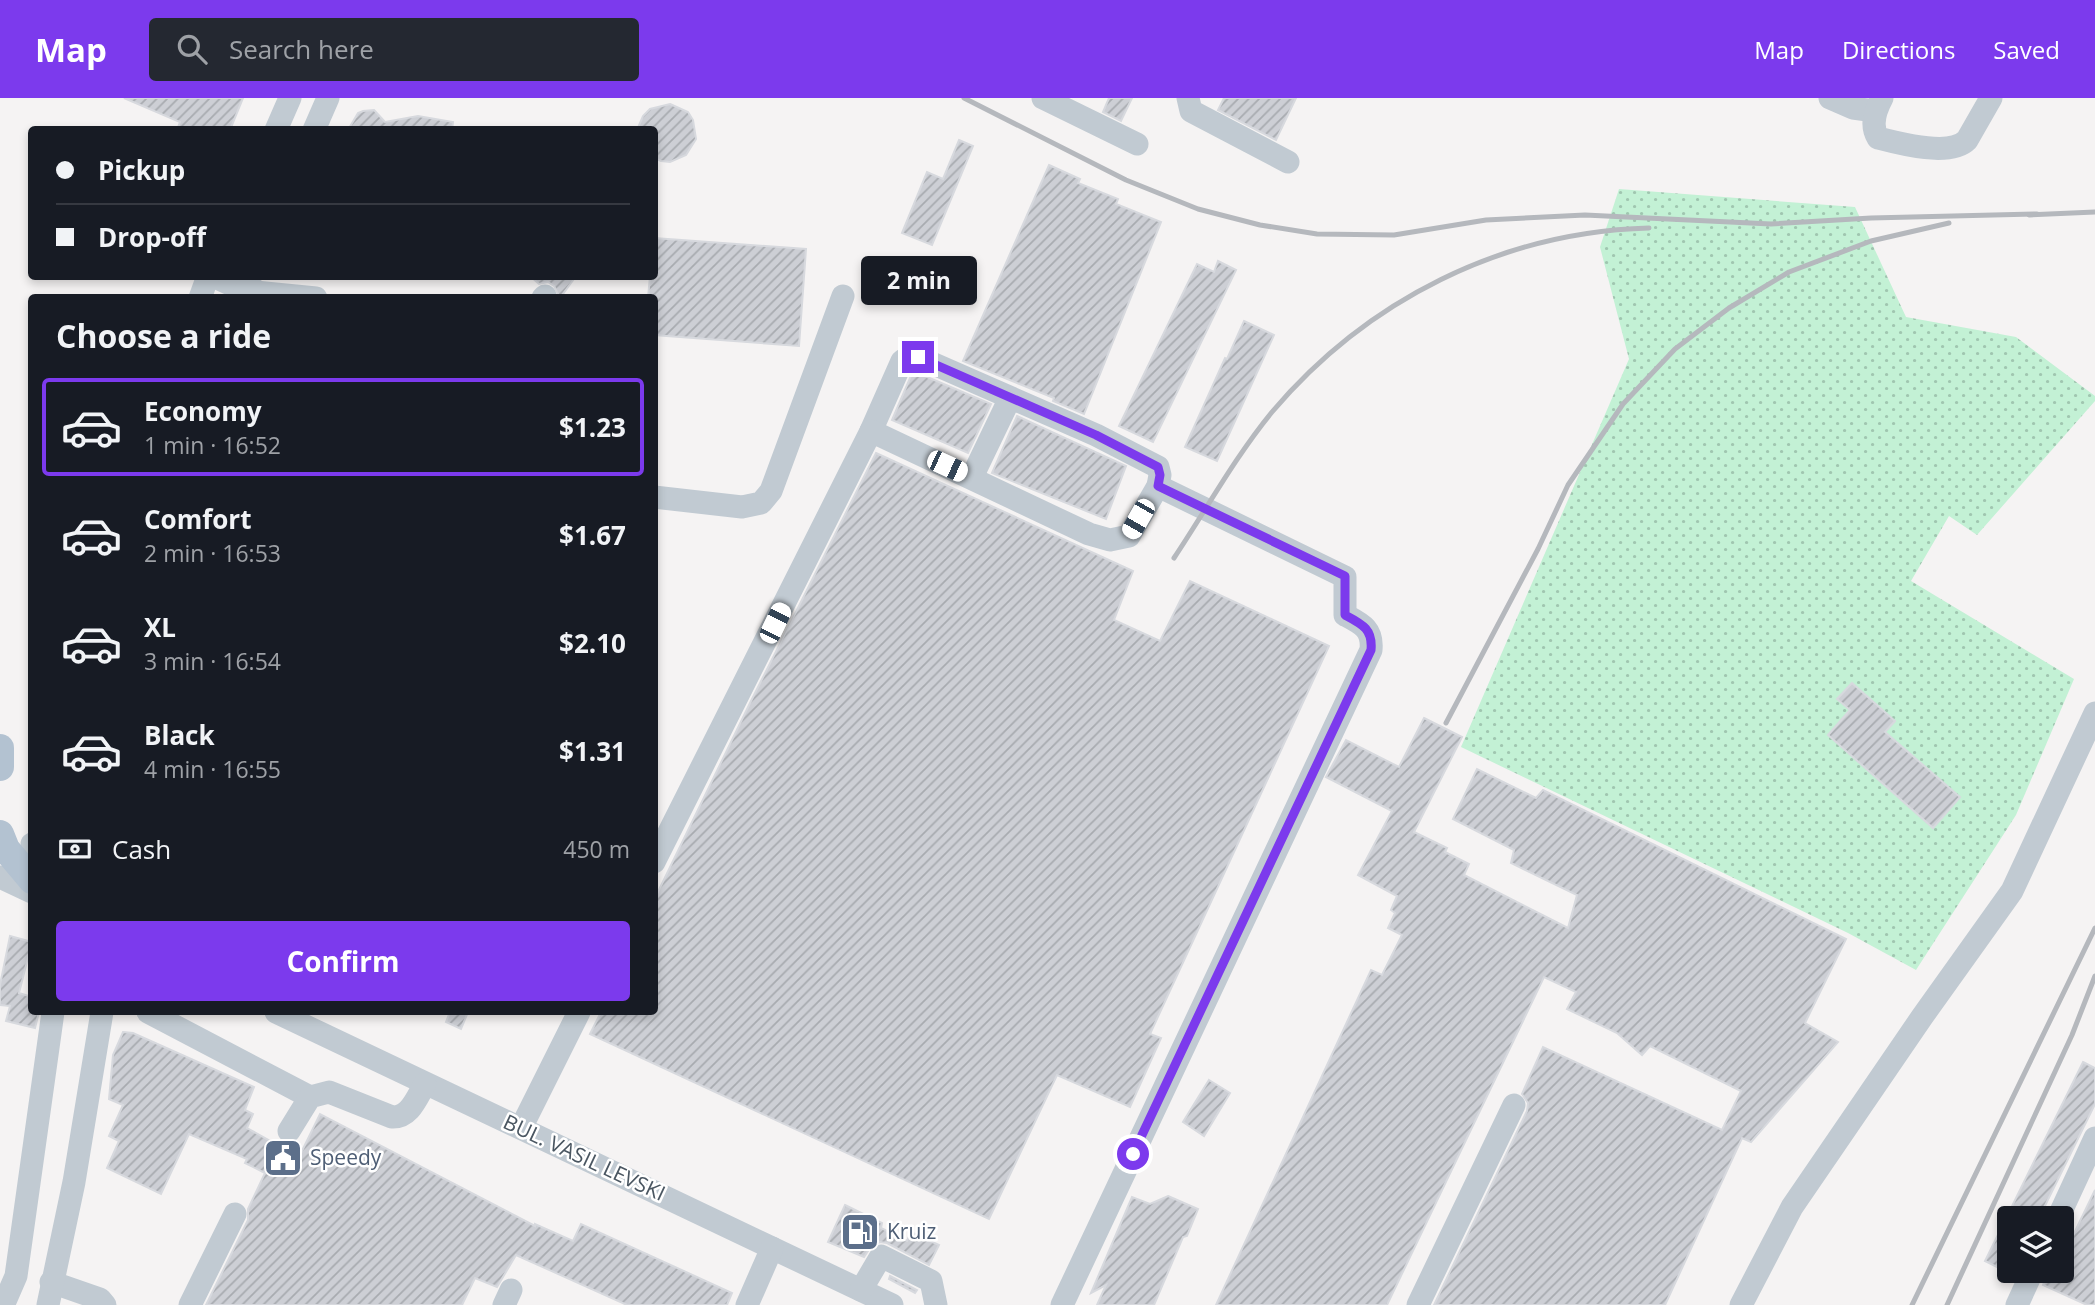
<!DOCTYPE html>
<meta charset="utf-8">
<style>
body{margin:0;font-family:"Open Sans",sans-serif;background:#242831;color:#f1f3f6;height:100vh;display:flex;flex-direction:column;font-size:26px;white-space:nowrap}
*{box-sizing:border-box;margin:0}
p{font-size:23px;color:#9ea1a6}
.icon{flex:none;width:38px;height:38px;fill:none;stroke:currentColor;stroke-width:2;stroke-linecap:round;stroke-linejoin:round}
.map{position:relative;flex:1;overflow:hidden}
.panel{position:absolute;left:28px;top:196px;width:630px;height:721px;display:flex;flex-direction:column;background:#171b24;border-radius:7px;box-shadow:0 4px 10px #0003}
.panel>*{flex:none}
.top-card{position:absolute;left:28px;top:28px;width:630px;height:154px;border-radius:7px;box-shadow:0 4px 10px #0003;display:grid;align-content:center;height:154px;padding:0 28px;background:#171b24}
.fabs{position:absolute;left:1997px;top:1108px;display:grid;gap:14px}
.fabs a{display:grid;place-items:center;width:77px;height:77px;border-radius:7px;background:#171b24;box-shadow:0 4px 10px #0003;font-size:35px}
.end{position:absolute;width:32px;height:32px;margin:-16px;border:9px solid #7c3aed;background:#fff;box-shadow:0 0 0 4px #fff}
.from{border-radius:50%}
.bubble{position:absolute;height:49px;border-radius:7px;background:#171b24;box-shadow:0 4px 10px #0003;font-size:23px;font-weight:700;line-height:49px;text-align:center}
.car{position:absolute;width:21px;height:42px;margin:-21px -10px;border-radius:9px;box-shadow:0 0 5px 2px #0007;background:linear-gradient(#fff 24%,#345 0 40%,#fff 0 76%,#345 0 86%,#fff 0)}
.top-card b{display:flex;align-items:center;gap:24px;height:66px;font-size:26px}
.top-card b+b{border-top:2px solid #363941}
.top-card i{width:18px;height:18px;background:#f1f3f6}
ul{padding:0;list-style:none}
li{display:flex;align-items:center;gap:21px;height:98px;margin:0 14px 10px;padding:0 14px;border:4px solid transparent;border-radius:7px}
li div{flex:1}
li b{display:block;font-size:26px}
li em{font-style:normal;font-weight:700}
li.active{border-color:#7c3aed}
li>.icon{width:63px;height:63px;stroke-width:1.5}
h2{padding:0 28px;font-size:32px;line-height:84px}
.pay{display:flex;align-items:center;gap:18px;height:77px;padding:0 28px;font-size:26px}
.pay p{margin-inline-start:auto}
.primary-button{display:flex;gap:14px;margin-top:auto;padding:14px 28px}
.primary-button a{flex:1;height:80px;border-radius:7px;background:#7c3aed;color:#fff;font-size:28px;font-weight:700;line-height:80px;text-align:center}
header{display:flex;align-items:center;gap:42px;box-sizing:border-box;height:98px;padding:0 35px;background:#7c3aed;color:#fff}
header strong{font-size:33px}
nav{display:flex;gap:38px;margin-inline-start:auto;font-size:24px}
.search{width:490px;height:63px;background:#242831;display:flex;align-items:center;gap:18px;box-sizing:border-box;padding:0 24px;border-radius:7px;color:#9ea1a6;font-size:26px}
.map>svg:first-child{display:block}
.grass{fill:url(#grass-dots)}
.building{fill:url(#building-hatch);stroke:#d7d9de;stroke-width:2}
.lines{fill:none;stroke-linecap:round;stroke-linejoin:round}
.minor{stroke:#c1cad2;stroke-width:23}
.major{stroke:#b3c2d1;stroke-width:28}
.rail{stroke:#b5b8bd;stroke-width:5}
.route{stroke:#7c3aed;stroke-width:9}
.labels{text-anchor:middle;stroke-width:5;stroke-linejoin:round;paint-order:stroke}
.service-label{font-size:21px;fill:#4e5e75;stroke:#fff;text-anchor:start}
.street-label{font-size:21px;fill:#4a5661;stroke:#fff}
</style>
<header>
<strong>Map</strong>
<div class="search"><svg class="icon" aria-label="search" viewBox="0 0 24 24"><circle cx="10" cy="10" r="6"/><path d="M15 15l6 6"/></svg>Search here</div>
<nav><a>Map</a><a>Directions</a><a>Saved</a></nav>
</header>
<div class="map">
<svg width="2095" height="1207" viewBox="0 0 2095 1207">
<defs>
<pattern id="grass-dots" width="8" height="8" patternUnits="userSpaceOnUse" patternTransform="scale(1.75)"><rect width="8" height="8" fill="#c3f1d5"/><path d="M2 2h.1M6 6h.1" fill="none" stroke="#a0c6b0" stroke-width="1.8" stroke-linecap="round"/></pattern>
<pattern id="building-hatch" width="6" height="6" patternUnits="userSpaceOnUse" patternTransform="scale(1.75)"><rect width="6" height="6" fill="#cdcfd5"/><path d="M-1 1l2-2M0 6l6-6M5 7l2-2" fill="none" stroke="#a8abb0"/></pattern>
</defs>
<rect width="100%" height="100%" fill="#f5f3f3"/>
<path class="grass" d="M1619 91 1855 109 1906 219 2016 239 2095 298V303L1977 437 1949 418 1911 483 2074 581 2016 717 1916 872 1848 835 1461 649 1629 261 1600 149Z"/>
<g class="building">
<path d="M124 0H243L230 32H177L180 24Z"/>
<path d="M1109 0H1132L1121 23 1103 14Z"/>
<path d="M1224 0H1296L1276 42 1218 12Z"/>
<path d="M670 6 688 14 693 22 696 41 686 57 670 64 661 63 654 60V32H637L643 18 650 11Z"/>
<path d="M374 12 385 24 418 18 453 24 452 32H348L358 15 363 13Z"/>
<path d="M959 42 973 48 932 147 902 135 927 74 943 81Z"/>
<path d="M1049 67 1080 81 1078 85 1118 101 1116 106 1161 124 1084 316 1053 303 1054 300 963 263Z"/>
<path d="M654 140 806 151 799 248 654 237V200H648L650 178H654Z"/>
<path d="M1218 163 1236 172 1153 344 1119 328 1197 166 1214 174Z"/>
<path d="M530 178H576L560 200 554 188 548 184 539 186Z"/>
<path d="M1244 223 1274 237 1217 363 1185 349 1225 260 1227 261Z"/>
<path d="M913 273 991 306 968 355 892 322Z"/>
<path d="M1017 318 1126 368 1106 421 992 375Z"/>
<path d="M876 355 1133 473 1114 522 1160 543 1190 483 1329 548 1150 936 1161 940 1130 1009 1057 977 989 1121 590 936 601 914H654V802L751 603Z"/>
<path d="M1852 585 1895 623 1885 634 1960 699 1933 730 1828 637 1850 612 1837 601Z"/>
<path d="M1424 620 1462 639 1414 734 1447 750 1445 754 1469 766 1464 777 1568 830 1577 797 1511 765 1514 752 1453 721 1477 671 1536 700 1543 692 1846 841 1805 925 1838 944 1751 1044 1742 1040 1665 1207H1434L1527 1013 1528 1005 1522 996 1543 949 1722 1032 1741 993 1650 948 1642 957 1617 935 1567 911 1576 894 1544 879 1387 1207H1216L1371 872 1382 877 1402 837 1388 830 1395 815 1391 812 1397 798 1358 777 1392 713 1326 679 1346 642 1399 669Z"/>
<path d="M10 838 32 844 19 895 32 899V914H39L35 930 6 923 10 908 0 907V887Z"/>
<path d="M450 914H468L461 931 446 924Z"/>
<path d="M123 934 133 935 254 989 245 1012 253 1016 247 1030 299 1059 320 1016 535 1128V1126L573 1143 581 1126 732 1195 727 1207H627L516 1157 497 1189 475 1180 462 1207H206L248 1122V1111L265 1075 245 1065 247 1061 189 1036 161 1096 107 1070 119 1043 109 1038 123 1007 109 1001 113 957Z"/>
<path d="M2083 964 2095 970V1006L2039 1120H2009V1175L1985 1163Z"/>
<path d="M1209 982 1230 995 1204 1038 1183 1024Z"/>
<path d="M2095 1092V1207H2087L2043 1187 2049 1172H2062V1150L2066 1152Z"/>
<path d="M1168 1098 1198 1111 1187 1138 1183 1139 1154 1207H1097L1106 1187 1091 1195 1132 1099 1150 1106Z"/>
<path d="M845 1107 882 1125 881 1130 907 1143 911 1134 939 1147 929 1167 887 1145 880 1144 872 1147 864 1159 828 1144Z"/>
<path d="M890 1178 917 1192 915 1195 889 1181Z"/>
</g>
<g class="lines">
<g class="minor">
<path d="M1043 0 1137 46"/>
<path d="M1188 0 1191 13 1288 64"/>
<path d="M1830 0 1853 10 1875 13"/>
<path d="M1882 0C1875 13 1870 27 1878 40 1901 46 1950 59 1967 42L1991 0"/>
<path d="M276 32 290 0"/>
<path d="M314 32 328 0"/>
<path d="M213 178 245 193 250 181"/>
<path d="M200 200 208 178"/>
<path d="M243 200 245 193 316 200"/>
<path d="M543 200 545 198"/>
<path d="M871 333 902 263 909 258 918 259 1096 337 1158 369 1160 377 1158 388"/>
<path d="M972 379 1010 300"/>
<path d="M654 399 742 409 761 405 771 393 843 198"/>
<path d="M32 746V752"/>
<path d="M654 764 871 333 1089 436 1110 442 1129 438 1158 388 1345 479V517C1362 526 1373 531 1371 552L1062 1207"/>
<path d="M0 779 32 794"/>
<path d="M148 914 310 999"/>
<path d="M276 914 892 1207"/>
<path d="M521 1030 579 914"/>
<path d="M289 1033 310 999 329 994 392 1019C410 1020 417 999 425 986"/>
<path d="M2058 1120 2095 1040"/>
<path d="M51 1184 100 1201 105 1207"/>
<path d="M861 1192 881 1158 931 1183 936 1207"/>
<path d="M0 1207 6 1201 16 1178 53 914"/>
<path d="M48 1207 74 1084 102 914"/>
<path d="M190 1207 235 1116"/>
<path d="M504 1207 511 1192"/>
<path d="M747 1207 772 1150"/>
<path d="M1418 1207 1514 1007"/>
<path d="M1741 1207 1792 1109 1922 919 2012 793 2095 615"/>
<path d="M2017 1207 2033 1172"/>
</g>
<g class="major">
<path d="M0 650V669"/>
<path d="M0 736 6 751 32 782"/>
</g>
<g class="rail">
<path d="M964 0 1126 82 1198 111 1260 127 1317 136 1394 137 1486 122 1585 117 1771 126 1871 120 2037 116"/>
<path d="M2029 117 2095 114"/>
<path d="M1174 460C1206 412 1235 359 1272 314 1367 202 1502 134 1649 130"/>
<path d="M1446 625 1538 451 1568 387 1623 306 1675 251 1729 210 1789 174 1871 143 1949 125"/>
<path d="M1912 1207 2095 830"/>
<path d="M1947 1207 2072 937 2095 878"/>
</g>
</g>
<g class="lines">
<path class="route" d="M918 259 1096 337 1158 369 1160 377 1158 388 1345 478V517C1362 526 1373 531 1371 552L1133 1056"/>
</g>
<defs>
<symbol id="civic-square" viewBox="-11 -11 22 22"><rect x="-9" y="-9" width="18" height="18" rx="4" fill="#5c6f8a" stroke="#fff"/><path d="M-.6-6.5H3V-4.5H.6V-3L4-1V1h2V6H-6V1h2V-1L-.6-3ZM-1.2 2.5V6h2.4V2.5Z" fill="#fff"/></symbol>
<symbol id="fuel-square" viewBox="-11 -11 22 22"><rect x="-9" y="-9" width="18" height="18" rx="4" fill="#5c6f8a" stroke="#fff"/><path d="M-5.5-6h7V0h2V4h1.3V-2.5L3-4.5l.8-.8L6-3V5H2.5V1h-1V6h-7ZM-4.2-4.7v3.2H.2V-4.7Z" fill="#fff"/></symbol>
</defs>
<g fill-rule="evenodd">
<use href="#civic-square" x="261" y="1038" width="44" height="44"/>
<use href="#fuel-square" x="838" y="1112" width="44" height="44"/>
</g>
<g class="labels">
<g class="service-label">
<text x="310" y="1067">Speedy</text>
<text x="887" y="1141">Kruiz</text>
</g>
<g class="street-label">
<text transform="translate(584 1060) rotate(25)" y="7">BUL. VASIL LEVSKI</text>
</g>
</g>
</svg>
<div class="fabs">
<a><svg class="icon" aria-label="layers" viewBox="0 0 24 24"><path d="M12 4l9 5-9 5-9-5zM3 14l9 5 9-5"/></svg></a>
</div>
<i class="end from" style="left:1133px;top:1056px"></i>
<i class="end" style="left:918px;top:259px"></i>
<div class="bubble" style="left:861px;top:158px;width:116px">2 min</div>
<i class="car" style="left:947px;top:368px;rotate:115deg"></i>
<i class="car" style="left:1138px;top:421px;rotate:210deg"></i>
<i class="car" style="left:775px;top:525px;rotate:26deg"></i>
<div class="top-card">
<b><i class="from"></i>Pickup</b>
<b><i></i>Drop-off</b>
</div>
<section class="panel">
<h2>Choose a ride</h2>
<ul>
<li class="active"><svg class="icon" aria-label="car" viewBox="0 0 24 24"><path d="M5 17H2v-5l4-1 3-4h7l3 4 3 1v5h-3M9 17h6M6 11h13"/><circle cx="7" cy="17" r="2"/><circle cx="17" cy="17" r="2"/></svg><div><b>Economy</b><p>1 min · 16:52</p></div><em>$1.23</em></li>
<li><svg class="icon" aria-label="car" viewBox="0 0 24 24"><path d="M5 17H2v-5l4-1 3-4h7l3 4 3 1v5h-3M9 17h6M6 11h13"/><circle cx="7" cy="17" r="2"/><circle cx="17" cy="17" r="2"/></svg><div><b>Comfort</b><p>2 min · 16:53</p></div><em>$1.67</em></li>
<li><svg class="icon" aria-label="car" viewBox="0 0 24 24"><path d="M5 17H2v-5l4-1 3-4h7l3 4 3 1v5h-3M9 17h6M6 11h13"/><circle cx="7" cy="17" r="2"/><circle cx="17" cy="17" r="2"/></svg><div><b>XL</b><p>3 min · 16:54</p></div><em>$2.10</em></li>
<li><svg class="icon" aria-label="car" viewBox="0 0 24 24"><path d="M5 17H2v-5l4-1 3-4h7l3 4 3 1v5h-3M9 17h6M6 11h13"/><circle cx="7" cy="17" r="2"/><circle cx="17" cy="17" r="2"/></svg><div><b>Black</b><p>4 min · 16:55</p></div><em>$1.31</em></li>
</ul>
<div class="pay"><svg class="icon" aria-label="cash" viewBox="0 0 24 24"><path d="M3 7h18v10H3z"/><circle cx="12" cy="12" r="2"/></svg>Cash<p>450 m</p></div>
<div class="primary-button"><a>Confirm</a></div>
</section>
</div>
